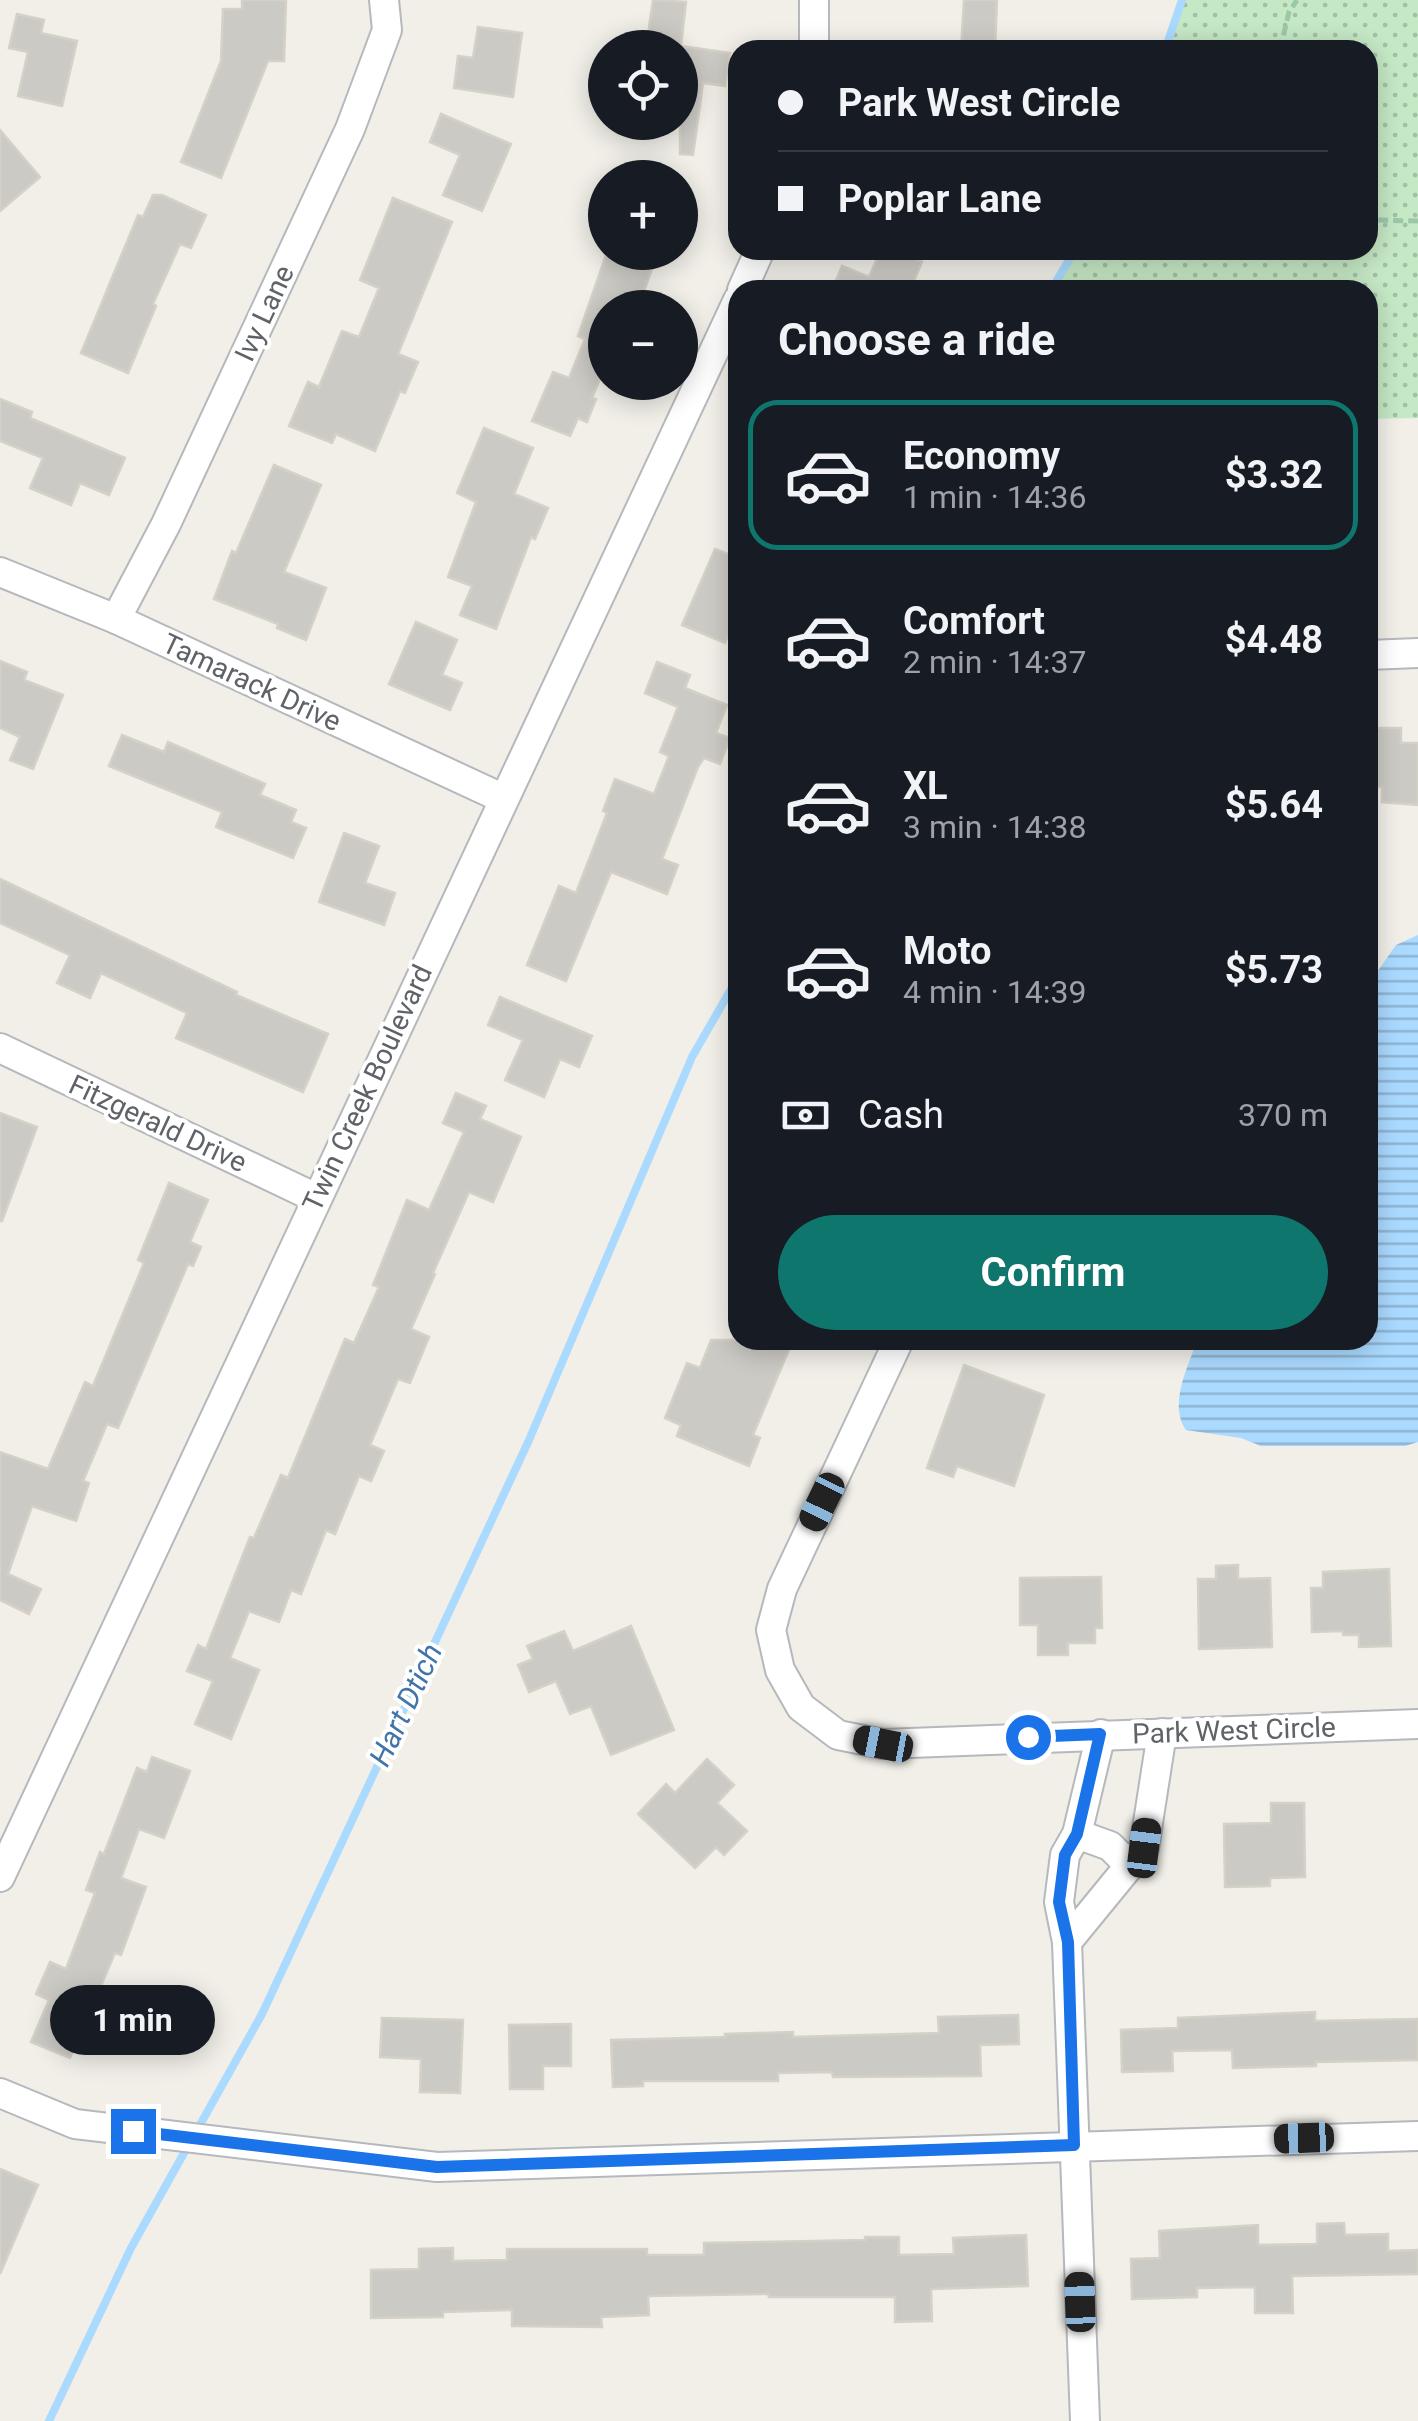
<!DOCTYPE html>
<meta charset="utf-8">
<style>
body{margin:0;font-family:Roboto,sans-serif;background:#20242c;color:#f1f3f6;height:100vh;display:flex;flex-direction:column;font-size:38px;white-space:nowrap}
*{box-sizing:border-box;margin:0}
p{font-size:32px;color:#9ea1a6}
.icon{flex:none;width:55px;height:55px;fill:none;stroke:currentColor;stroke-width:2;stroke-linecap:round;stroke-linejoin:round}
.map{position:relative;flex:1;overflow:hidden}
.drawer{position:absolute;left:728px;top:280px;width:650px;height:1070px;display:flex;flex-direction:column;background:#171b24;border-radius:30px;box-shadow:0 5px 25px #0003}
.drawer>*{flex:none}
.guide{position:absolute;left:728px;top:40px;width:650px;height:220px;border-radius:30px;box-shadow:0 5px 25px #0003;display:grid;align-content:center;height:220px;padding:0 50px;background:#171b24}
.buttons{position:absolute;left:588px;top:30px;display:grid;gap:20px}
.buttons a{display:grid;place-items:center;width:110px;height:110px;border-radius:50%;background:#171b24;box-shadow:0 5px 25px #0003;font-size:50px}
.end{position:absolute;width:45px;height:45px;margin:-22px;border:12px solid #1a73e8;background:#fff;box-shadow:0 0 0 5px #fff}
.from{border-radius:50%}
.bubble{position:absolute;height:70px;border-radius:35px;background:#171b24;box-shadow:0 5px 25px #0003;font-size:32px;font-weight:700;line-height:70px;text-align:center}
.car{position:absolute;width:30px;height:60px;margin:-30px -15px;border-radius:12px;box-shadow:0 0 8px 2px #0007;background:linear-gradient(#222 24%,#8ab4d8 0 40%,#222 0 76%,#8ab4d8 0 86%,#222 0)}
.guide b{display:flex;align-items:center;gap:35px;height:95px;font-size:38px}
.guide b+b{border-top:2px solid #363941}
.guide i{width:25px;height:25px;background:#f1f3f6}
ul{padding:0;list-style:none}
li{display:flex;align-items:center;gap:30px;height:150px;margin:0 20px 15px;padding:0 30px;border:5px solid transparent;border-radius:30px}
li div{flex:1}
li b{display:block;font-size:38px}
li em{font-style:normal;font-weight:700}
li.active{border-color:#0f766e}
li>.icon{width:90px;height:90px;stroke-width:1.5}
h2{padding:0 50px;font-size:45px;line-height:120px}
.pay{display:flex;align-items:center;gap:25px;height:110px;padding:0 50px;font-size:38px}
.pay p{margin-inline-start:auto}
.button{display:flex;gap:20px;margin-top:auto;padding:20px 50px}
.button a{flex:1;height:115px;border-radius:60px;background:#0f766e;color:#fff;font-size:40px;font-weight:700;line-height:115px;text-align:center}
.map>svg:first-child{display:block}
.park{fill:url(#park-dots)}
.water{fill:url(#water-rules)}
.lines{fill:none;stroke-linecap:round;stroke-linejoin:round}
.stream{stroke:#aadaff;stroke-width:8}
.building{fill:#cccac5;stroke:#d6d1c6;stroke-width:2.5}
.street-casing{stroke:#b5b8bc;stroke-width:32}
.path{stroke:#9cc7a9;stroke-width:5;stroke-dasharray:10 5;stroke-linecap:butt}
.street{stroke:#fff;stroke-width:28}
.route{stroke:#1a73e8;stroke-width:12}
.labels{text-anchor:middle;stroke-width:8;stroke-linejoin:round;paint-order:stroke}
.street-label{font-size:28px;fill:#5f6368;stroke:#fff}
.water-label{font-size:30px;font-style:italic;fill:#4174aa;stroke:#fff}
</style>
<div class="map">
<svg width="1418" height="2421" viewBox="0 0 1418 2421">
<defs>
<pattern id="park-dots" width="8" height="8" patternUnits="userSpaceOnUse" patternTransform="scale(2.5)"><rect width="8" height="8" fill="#c5e8c5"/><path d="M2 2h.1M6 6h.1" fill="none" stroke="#a3c0a4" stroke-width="1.8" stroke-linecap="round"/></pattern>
<pattern id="water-rules" width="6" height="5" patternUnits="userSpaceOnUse" patternTransform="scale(2.5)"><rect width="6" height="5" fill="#aadaff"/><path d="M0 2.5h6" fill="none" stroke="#8eb4d2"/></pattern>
</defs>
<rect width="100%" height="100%" fill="#f1efe8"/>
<path class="park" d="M1182 0H1418V418L1368 419V290H1051L1075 250H1368V50H1165Z"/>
<path class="water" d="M1418 935V1442L1405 1446H1261L1241 1438 1186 1430C1168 1404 1188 1368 1197 1340H1368V985L1396 945Z"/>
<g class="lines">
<g class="stream">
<path d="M1165 50 1182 0"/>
<path d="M1051 290 1075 250"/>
<path d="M196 2132 262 2014 529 1440 692 1057 738 977"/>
<path d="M49 2421 131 2248 189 2144"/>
</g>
</g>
<g class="building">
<path d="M242 0H286L284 61H268L221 178 181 162 221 61 223 9H242Z"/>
<path d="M653 0 686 2 681 46 730 53 725 86 703 83 693 155 680 154V48H646Z"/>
<path d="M964 0H997L995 50H961Z"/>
<path d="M17 14 44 20 41 33 77 41 62 106 18 96 28 52 9 48Z"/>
<path d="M478 27 522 33 513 97 454 88 458 56 473 58Z"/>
<path d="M441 114 511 144 482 211 443 195 460 155 430 142Z"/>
<path d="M0 130 40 177 0 211Z"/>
<path d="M153 195H162L206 215 191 248 180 244 153 304 156 306 128 373 81 353 138 215 143 217Z"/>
<path d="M393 198 452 222 398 354 418 362 405 393 400 391 375 451 336 434 332 443 289 426 308 382 319 387 342 331 359 337 379 288 360 280Z"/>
<path d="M881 250H895L922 262 910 290H832L842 266 869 277Z"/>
<path d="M607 252H658L638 308H605V367L592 398 596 399 587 422 578 418 570 436 532 421 553 372 569 378 585 339 578 336Z"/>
<path d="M0 399 32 412 30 418 125 458 109 495 80 483 71 505 30 488 43 458 0 441Z"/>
<path d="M484 428 533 448 514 494 548 508 535 539 531 537 496 629 460 615 472 586 448 577 476 502 457 493Z"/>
<path d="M274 465 321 485 284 572 326 588 306 640 277 628 278 624 214 599 232 551 236 553Z"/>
<path d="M715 549 738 558V614L725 643 682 625Z"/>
<path d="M416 622 457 640 442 675 462 683 450 710 389 684Z"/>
<path d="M0 661 27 672 24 680 63 695 33 769 10 760 20 737 0 728Z"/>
<path d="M657 662 690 675 685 688 727 705 716 733 730 738 720 764 704 758 698 767 662 859 678 865 667 894 611 872 566 981 527 965 559 886 576 893 607 813 603 811 615 779 654 794 669 756 660 752 678 707 645 693Z"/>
<path d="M1371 728H1401V743H1418V805L1382 802V787H1371Z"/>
<path d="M122 735 164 752 168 742 265 784 260 795 296 810 291 822 306 828 293 858 216 827 222 812 109 766Z"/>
<path d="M344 833 379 846 365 883 395 893 384 925 319 902Z"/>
<path d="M0 879 237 992 236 995 328 1034 303 1092 176 1038 187 1013 101 973 90 998 57 983 70 955 0 923Z"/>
<path d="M500 997 592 1036 579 1067 560 1059 544 1097 505 1080 523 1040 488 1025Z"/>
<path d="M456 1093 486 1106 480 1119 521 1137 493 1202 469 1192 433 1273 435 1274 411 1329 429 1337 410 1383 398 1379 370 1445 384 1451 371 1481 359 1476 335 1534 326 1530 301 1594 291 1590 279 1622 249 1611 230 1658 259 1670 231 1739 195 1724 213 1681 187 1671 198 1645 206 1649 250 1537 254 1538 281 1475 288 1478 345 1339 354 1343 379 1287 373 1285 407 1200 429 1210 464 1132 443 1123Z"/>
<path d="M0 1113 37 1127 2 1221H0Z"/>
<path d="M169 1183 208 1200 190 1242 201 1247 193 1266 188 1264 118 1428 107 1424 83 1481 89 1483 76 1521 32 1506 8 1574 41 1589 29 1614 0 1600V1452L48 1469 85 1382 93 1386 144 1263 138 1260Z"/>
<path d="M711 1340H793L753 1435 760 1438 749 1466 677 1436 681 1425 665 1418 687 1363 700 1368Z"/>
<path d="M964 1365 1044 1395 1014 1486 957 1466 953 1477 927 1468Z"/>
<path d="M1238 1565V1579L1270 1578 1272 1647 1199 1649 1198 1579H1216V1566Z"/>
<path d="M1389 1569 1391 1646 1359 1647V1635H1343V1631L1312 1632 1311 1588H1323V1572Z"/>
<path d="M1101 1577 1102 1628H1095V1643H1068V1655H1038V1625H1020V1578Z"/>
<path d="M631 1626 674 1730 611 1755 591 1706 570 1714 556 1681 529 1692 518 1665 533 1659 527 1646 564 1631 573 1651Z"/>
<path d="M152 1757 190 1771 164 1838 139 1829 121 1878 146 1887 121 1955 115 1953 70 2058 31 2042 49 2000 36 1994 50 1962 66 1969 95 1893 86 1890 100 1852 104 1854 137 1768 147 1772Z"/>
<path d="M707 1759 734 1785 717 1803 747 1831 724 1855 716 1847 695 1868 638 1814 666 1784 675 1793Z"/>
<path d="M1271 1803H1304L1305 1877 1270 1878V1886L1225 1887 1224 1824 1271 1823Z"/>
<path d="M1315 2012V2021L1418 2019V2060L1316 2062V2066L1233 2068 1232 2050 1172 2051 1173 2071 1122 2072 1121 2030 1178 2028V2018Z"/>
<path d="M1018 2015 1019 2044 980 2045 981 2076 833 2077 832 2072 778 2073V2081H643V2086L613 2087 611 2040 725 2037V2034L793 2032V2037L939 2033 938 2017Z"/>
<path d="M382 2018 463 2020 460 2093 420 2092 421 2059 380 2057Z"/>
<path d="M571 2024V2066H543V2089H510L509 2025Z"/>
<path d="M0 2169 38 2185 0 2274Z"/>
<path d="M1344 2223 1345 2235 1388 2234V2251L1418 2250V2274L1292 2276 1293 2313H1255V2287L1197 2288V2297L1132 2299 1131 2259 1160 2258 1159 2231 1258 2225V2245L1317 2244V2224Z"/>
<path d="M1026 2235 1028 2286 931 2289 932 2321 895 2322V2297H769L768 2294 648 2296 649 2315 601 2317 602 2327 512 2326V2310L443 2312V2317L371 2318V2270L419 2269V2249L453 2248V2261L507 2260V2249H647V2255H704V2243L865 2240V2237H899V2255L954 2254 953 2238Z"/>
</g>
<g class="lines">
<defs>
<g id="street">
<path d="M814 50V0"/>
<path d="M742 290 760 250"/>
<path d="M0 572 116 619 502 798"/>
<path d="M116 619 166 524 350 129 387 30 384 0"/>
<path d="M1368 655 1418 653"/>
<path d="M0 1048 316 1198"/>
<path d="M899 1340 782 1589 771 1630 780 1670 801 1707 838 1735 883 1744 1418 1724"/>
<path d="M1077 1834 1110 1846 1130 1866"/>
<path d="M0 1877 738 300"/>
<path d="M1067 1942 1144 1848 1162 1733"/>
<path d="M0 2093 75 2124 437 2167 1418 2136"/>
<path d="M1085 2421 1067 1942 1059 1902 1065 1855 1077 1834 1101 1734"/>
</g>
</defs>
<use href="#street" class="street-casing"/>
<g class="path">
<path d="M1280 50 1289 12 1297 0"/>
<path d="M1368 210 1376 220 1418 221"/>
</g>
<use href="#street" class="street"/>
</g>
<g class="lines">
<path class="route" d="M133 2131 437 2167 1074 2145 1068 1942 1059 1902 1065 1855 1077 1834 1100 1734 1028 1737"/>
</g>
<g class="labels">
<g class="street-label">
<text transform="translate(264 313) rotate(-65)" y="10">Ivy Lane</text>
<text transform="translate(252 682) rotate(25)" y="10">Tamarack Drive</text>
<text transform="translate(367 1088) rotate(-65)" y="10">Twin Creek Boulevard</text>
<text transform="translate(158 1123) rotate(25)" y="10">Fitzgerald Drive</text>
<text transform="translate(1234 1730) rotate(-2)" y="10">Park West Circle</text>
</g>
<g class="water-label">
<text transform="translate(406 1705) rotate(-65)" y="10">Hart Dtich</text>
</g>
</g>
</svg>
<div class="buttons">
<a><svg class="icon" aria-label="locate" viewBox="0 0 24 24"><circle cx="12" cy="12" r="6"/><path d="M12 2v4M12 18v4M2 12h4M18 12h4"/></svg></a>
<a>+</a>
<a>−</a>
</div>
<i class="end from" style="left:1028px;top:1737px"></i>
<i class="end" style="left:133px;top:2131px"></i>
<div class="bubble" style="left:50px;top:1985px;width:165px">1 min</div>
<i class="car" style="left:822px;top:1502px;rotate:206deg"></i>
<i class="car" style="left:883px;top:1744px;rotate:281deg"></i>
<i class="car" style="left:1144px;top:1848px;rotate:7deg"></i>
<i class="car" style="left:1304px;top:2138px;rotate:268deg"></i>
<i class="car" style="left:1080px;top:2302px;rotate:358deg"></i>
<div class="guide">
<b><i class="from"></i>Park West Circle</b>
<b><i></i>Poplar Lane</b>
</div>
<section class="drawer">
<h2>Choose a ride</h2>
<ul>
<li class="active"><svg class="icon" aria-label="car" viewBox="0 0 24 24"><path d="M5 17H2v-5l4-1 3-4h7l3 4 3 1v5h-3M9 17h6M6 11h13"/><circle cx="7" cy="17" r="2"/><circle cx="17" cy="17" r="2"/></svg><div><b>Economy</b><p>1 min · 14:36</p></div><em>$3.32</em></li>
<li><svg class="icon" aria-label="car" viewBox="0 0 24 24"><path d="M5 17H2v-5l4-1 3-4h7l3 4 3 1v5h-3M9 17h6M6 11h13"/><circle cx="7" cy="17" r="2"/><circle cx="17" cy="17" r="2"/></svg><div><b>Comfort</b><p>2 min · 14:37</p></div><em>$4.48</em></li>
<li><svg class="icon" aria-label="car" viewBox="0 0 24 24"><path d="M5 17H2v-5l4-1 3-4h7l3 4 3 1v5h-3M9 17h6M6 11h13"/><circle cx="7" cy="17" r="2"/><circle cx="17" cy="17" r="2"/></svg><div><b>XL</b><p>3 min · 14:38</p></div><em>$5.64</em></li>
<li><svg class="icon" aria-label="car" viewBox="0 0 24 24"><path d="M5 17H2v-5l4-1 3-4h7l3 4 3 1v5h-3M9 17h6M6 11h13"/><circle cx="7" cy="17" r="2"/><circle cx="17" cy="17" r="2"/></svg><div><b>Moto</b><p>4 min · 14:39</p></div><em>$5.73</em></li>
</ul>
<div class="pay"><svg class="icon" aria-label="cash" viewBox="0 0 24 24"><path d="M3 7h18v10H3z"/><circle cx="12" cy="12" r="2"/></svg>Cash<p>370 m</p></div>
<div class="button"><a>Confirm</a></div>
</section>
</div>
